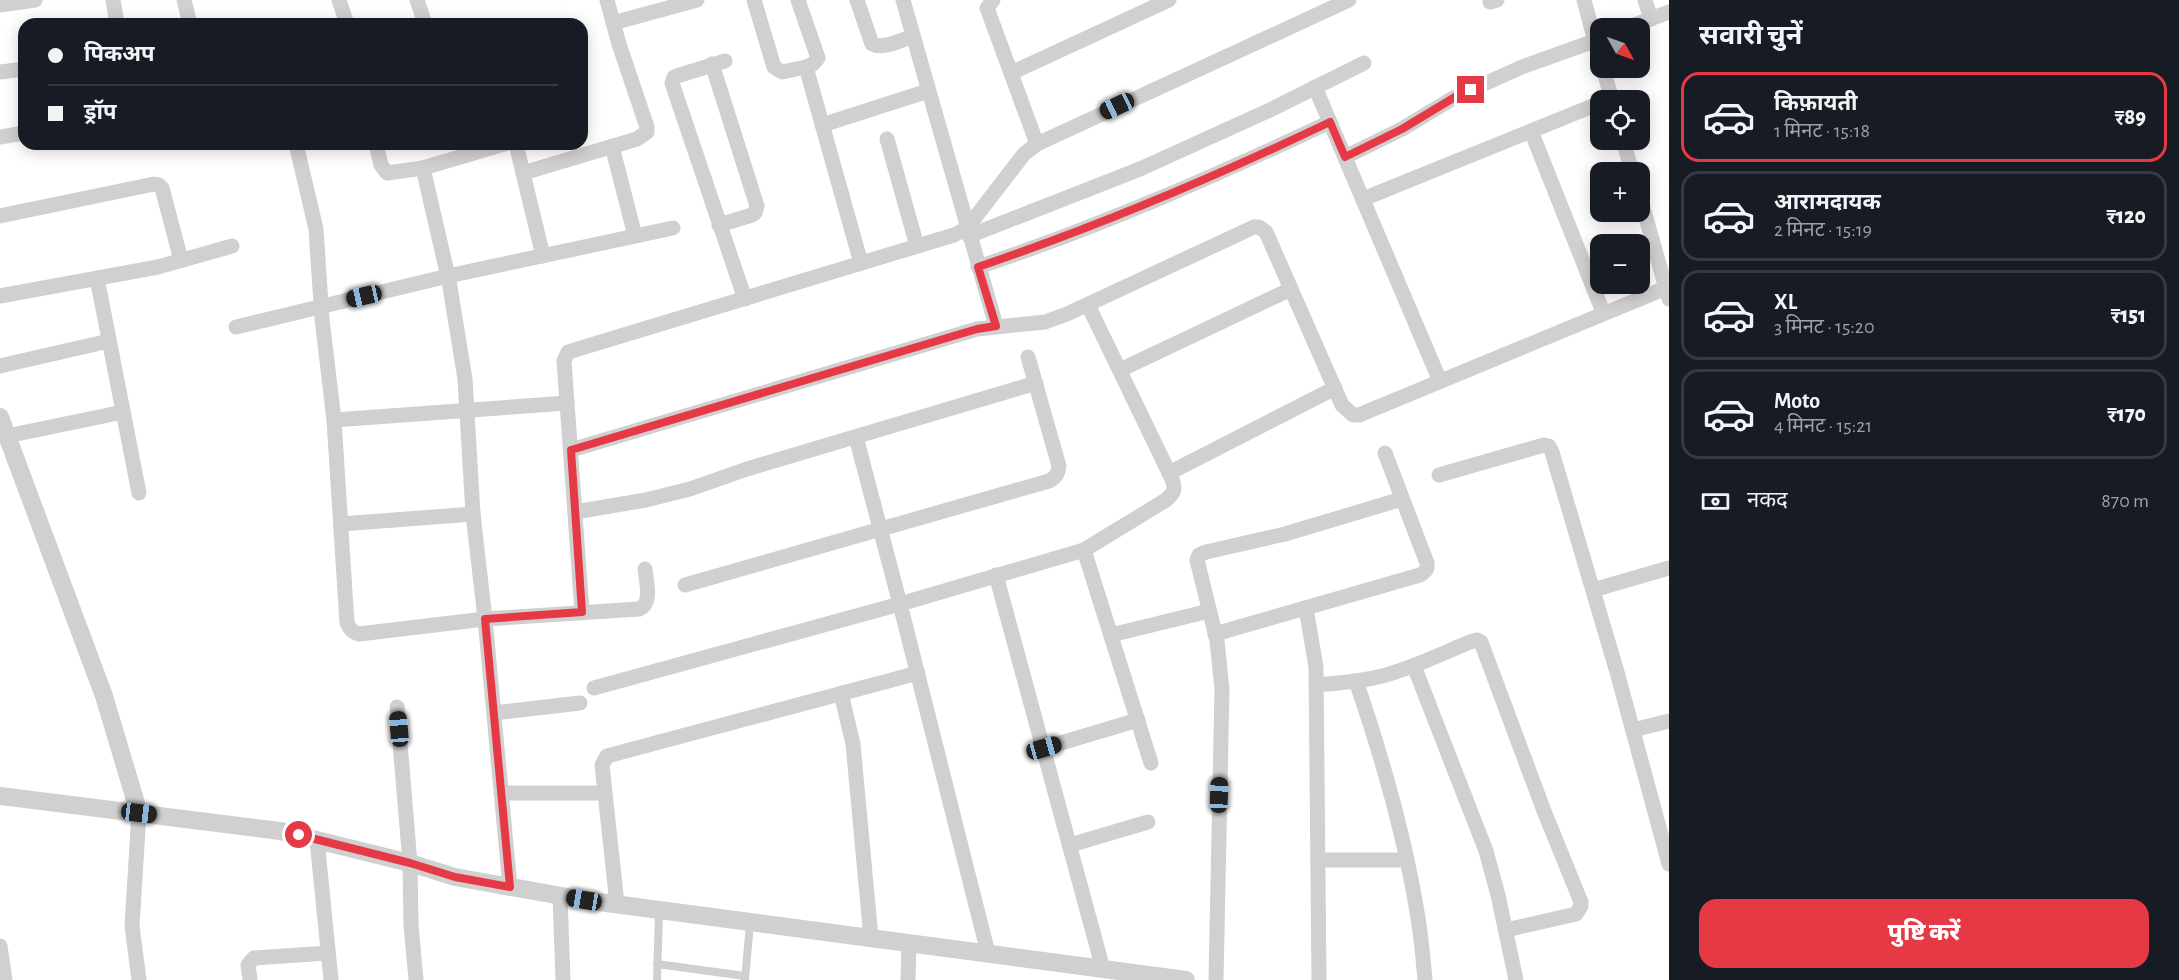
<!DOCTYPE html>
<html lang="hi">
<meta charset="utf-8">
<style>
body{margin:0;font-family:"Alegreya Sans","Noto Sans Devanagari",sans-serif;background:#20242c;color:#f1f3f6;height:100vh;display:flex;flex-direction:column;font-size:22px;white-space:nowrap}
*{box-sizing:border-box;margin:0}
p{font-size:20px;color:#9ea1a6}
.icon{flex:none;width:33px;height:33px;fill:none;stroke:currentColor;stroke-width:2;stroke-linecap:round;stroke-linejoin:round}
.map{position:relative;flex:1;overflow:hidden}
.panel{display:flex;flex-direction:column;background:#171b24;width:510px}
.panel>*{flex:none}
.banner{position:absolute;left:18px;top:18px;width:570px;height:132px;border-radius:18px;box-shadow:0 3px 15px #0003;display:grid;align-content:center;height:132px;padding:0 30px;background:#171b24}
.needle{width:39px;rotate:130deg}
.buttons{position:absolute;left:1590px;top:18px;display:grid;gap:12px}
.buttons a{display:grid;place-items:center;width:60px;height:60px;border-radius:12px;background:#171b24;box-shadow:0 3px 15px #0003;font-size:30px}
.end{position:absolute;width:27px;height:27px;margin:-14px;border:8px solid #e63946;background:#fff;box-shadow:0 0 0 3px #fff}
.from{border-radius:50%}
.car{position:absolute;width:18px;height:36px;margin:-18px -9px;border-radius:8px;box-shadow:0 0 4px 2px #0007;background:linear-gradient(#222 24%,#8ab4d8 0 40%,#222 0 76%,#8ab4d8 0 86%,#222 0)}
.banner b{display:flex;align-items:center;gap:21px;height:57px;font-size:22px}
.banner b+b{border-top:2px solid #363941}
.banner i{width:15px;height:15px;background:#f1f3f6}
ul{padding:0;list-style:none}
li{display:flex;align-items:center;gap:18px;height:90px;margin:0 12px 9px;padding:0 18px;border:3px solid #363941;border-radius:18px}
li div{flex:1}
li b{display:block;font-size:22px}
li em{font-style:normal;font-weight:800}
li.current{border-color:#e63946}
li>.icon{width:54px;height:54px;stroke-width:1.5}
h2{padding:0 30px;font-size:27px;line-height:72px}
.pay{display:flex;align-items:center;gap:15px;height:66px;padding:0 30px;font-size:22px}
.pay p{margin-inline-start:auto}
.button{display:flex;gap:12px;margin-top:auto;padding:12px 30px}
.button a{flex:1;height:69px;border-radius:18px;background:#e63946;color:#fff;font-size:24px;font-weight:800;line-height:69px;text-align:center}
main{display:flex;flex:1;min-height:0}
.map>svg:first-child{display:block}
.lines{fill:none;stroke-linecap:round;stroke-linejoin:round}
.service{stroke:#d0d0d0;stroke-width:8}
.minor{stroke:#d0d0d0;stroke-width:15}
.tertiary{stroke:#d0d0d0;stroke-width:18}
.route{stroke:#e63946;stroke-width:8}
</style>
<main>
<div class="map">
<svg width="1669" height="980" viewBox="0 0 1669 980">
<rect width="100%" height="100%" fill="#fff"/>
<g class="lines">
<g class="service">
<path d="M657 964 745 976"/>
<path d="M657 980 659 911"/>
<path d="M745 980 750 923"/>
</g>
<g class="minor">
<path d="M113 0 117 24"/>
<path d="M184 0 190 24"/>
<path d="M339 0 347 24"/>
<path d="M417 0 425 24"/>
<path d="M754 0 774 67 782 72 806 67 861 263"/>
<path d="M798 0 818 58 813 64 806 67"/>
<path d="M857 0 872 44C883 50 901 40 913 36"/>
<path d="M903 0 996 326"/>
<path d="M993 0 987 8 1037 144"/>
<path d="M1584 0 1600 60"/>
<path d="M1645 0 1651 19"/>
<path d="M1490 2 1497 0"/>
<path d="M0 5 35 0"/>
<path d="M613 23 697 0"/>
<path d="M1626 28 1669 12"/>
<path d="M725 61 677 76 674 77 672 83 745 299"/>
<path d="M712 64 757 206 755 213 752 215 719 225"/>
<path d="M1603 68 1612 100"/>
<path d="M0 72 24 69"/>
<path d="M1011 73 1169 0"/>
<path d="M1315 87 1440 381"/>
<path d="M822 125 928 91"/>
<path d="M1531 131 1603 312"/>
<path d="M0 137 24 133"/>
<path d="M887 139 917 246"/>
<path d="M1623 140 1632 172"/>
<path d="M296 144 316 229 322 319 334 420 347 623C350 629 352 632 359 634L485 619 639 609C653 603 646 581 645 569"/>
<path d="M376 144 381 165 387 173 423 168 449 281 465 379 473 514 485 619 510 887"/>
<path d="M516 144 543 256"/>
<path d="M612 146 635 236"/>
<path d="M1345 157 1402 129 1455 97 1522 67 1600 39"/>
<path d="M423 168 504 144"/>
<path d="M523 173 637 139 647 132V127L619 44 607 0"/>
<path d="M1640 197 1669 299"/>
<path d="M1363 199 1600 103"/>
<path d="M0 216 154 184 159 185 162 188 181 260"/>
<path d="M969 236 1140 169 1272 109 1364 63"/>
<path d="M978 267C1099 227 1215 176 1330 122"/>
<path d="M97 278 139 493"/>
<path d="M0 296 158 267 232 246"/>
<path d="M236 327 448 276 673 228"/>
<path d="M0 366 109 341"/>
<path d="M1120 370 1291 289"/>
<path d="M334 420 567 403"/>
<path d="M7 436 123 412"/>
<path d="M856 437 900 604 988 953"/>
<path d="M571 450 977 329 1045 322 1067 314 1254 227H1259L1266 232 1342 405 1353 415H1359L1666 288"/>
<path d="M1169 473 1335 388"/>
<path d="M1439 475 1544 445 1549 446 1552 452 1617 672 1669 864"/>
<path d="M575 512 646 500 690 489 747 469 1036 383"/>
<path d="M341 524 473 514"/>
<path d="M1084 550 1151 763"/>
<path d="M996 575 1103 969"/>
<path d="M685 585 1049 481C1056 477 1058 474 1059 466L1028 357"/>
<path d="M1593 590 1669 568"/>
<path d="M1306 608 1316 667 1319 980"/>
<path d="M582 612 564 361 568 352 954 235 967 228 1024 154 1037 144 1349 0"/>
<path d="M1215 634 1420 575C1426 571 1428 569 1427 563L1385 453"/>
<path d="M1111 635 1209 611"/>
<path d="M1414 666 1486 851 1498 895 1516 980"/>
<path d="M1356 681C1382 757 1404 833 1417 912 1421 934 1423 957 1425 980"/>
<path d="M1316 685C1338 683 1360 682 1382 676 1412 668 1441 654 1470 642L1477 640 1481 642 1544 811 1581 902V906L1576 914 1506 930"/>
<path d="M594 688 900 604 1084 550 1166 500C1174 493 1176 489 1172 479L1088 305"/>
<path d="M841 693 853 744 871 938"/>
<path d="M397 707 410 863 411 925 416 980"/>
<path d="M494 713 580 703"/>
<path d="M1633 730 1669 721"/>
<path d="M1044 748 1138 720"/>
<path d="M501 793H605"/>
<path d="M317 840 331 980"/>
<path d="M1070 845 1148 822"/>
<path d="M1318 860H1407"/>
<path d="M560 896 563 980"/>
<path d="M617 904 602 765 607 756 918 673"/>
<path d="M0 946 5 980"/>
<path d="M139 980 132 926 139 813"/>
<path d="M250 980 248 965 254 958 328 953"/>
<path d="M908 980 909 943"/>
<path d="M1216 980 1222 689 1217 641 1197 560 1199 555 1206 552 1285 534 1402 499"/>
</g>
<g class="tertiary">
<path d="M0 417 104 696 139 813"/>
<path d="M0 796 280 831 410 863 455 877 584 900 1186 980"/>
</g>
</g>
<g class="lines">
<path class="route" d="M299 835 410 863 455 877 510 887 485 619 582 612 571 450 977 329 996 326 978 267C1099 226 1215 177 1330 122L1345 157 1402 129 1455 97 1471 90"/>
</g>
</svg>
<div class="buttons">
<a><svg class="needle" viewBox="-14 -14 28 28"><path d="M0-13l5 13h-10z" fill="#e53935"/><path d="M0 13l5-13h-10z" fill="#9ea1a6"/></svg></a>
<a><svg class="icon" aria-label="locate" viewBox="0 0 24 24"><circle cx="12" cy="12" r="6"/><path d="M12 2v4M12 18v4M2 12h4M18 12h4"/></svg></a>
<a>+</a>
<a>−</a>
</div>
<i class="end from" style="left:299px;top:835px"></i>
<i class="end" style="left:1471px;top:90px"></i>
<i class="car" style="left:1117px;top:106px;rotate:245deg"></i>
<i class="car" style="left:364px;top:296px;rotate:257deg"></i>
<i class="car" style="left:399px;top:729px;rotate:355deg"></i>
<i class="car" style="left:1044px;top:748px;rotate:74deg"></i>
<i class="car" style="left:1219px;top:795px;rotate:2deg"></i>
<i class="car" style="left:139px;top:813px;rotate:97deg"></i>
<i class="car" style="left:584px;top:900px;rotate:280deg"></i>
<div class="banner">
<b><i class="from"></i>पिकअप</b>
<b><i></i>ड्रॉप</b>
</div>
</div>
<section class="panel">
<h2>सवारी चुनें</h2>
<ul>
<li class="current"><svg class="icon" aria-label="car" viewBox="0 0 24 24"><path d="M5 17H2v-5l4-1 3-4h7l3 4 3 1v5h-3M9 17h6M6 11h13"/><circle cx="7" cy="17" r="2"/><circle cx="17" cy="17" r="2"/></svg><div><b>किफ़ायती</b><p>1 मिनट · 15:18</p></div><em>₹89</em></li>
<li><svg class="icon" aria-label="car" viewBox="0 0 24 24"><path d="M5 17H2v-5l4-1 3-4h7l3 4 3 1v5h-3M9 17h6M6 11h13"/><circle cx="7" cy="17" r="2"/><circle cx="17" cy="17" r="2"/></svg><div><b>आरामदायक</b><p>2 मिनट · 15:19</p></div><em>₹120</em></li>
<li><svg class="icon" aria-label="car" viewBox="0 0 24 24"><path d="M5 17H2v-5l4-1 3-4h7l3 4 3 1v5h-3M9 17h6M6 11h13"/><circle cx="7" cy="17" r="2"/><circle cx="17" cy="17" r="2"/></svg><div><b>XL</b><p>3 मिनट · 15:20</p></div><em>₹151</em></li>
<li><svg class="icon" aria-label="car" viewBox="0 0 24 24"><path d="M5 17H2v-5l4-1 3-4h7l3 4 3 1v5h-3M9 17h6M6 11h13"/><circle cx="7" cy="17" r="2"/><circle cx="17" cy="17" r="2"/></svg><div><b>Moto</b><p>4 मिनट · 15:21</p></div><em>₹170</em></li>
</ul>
<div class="pay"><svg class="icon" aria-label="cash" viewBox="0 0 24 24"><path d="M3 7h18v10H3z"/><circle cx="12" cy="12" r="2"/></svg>नकद<p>870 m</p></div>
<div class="button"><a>पुष्टि करें</a></div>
</section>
</main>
